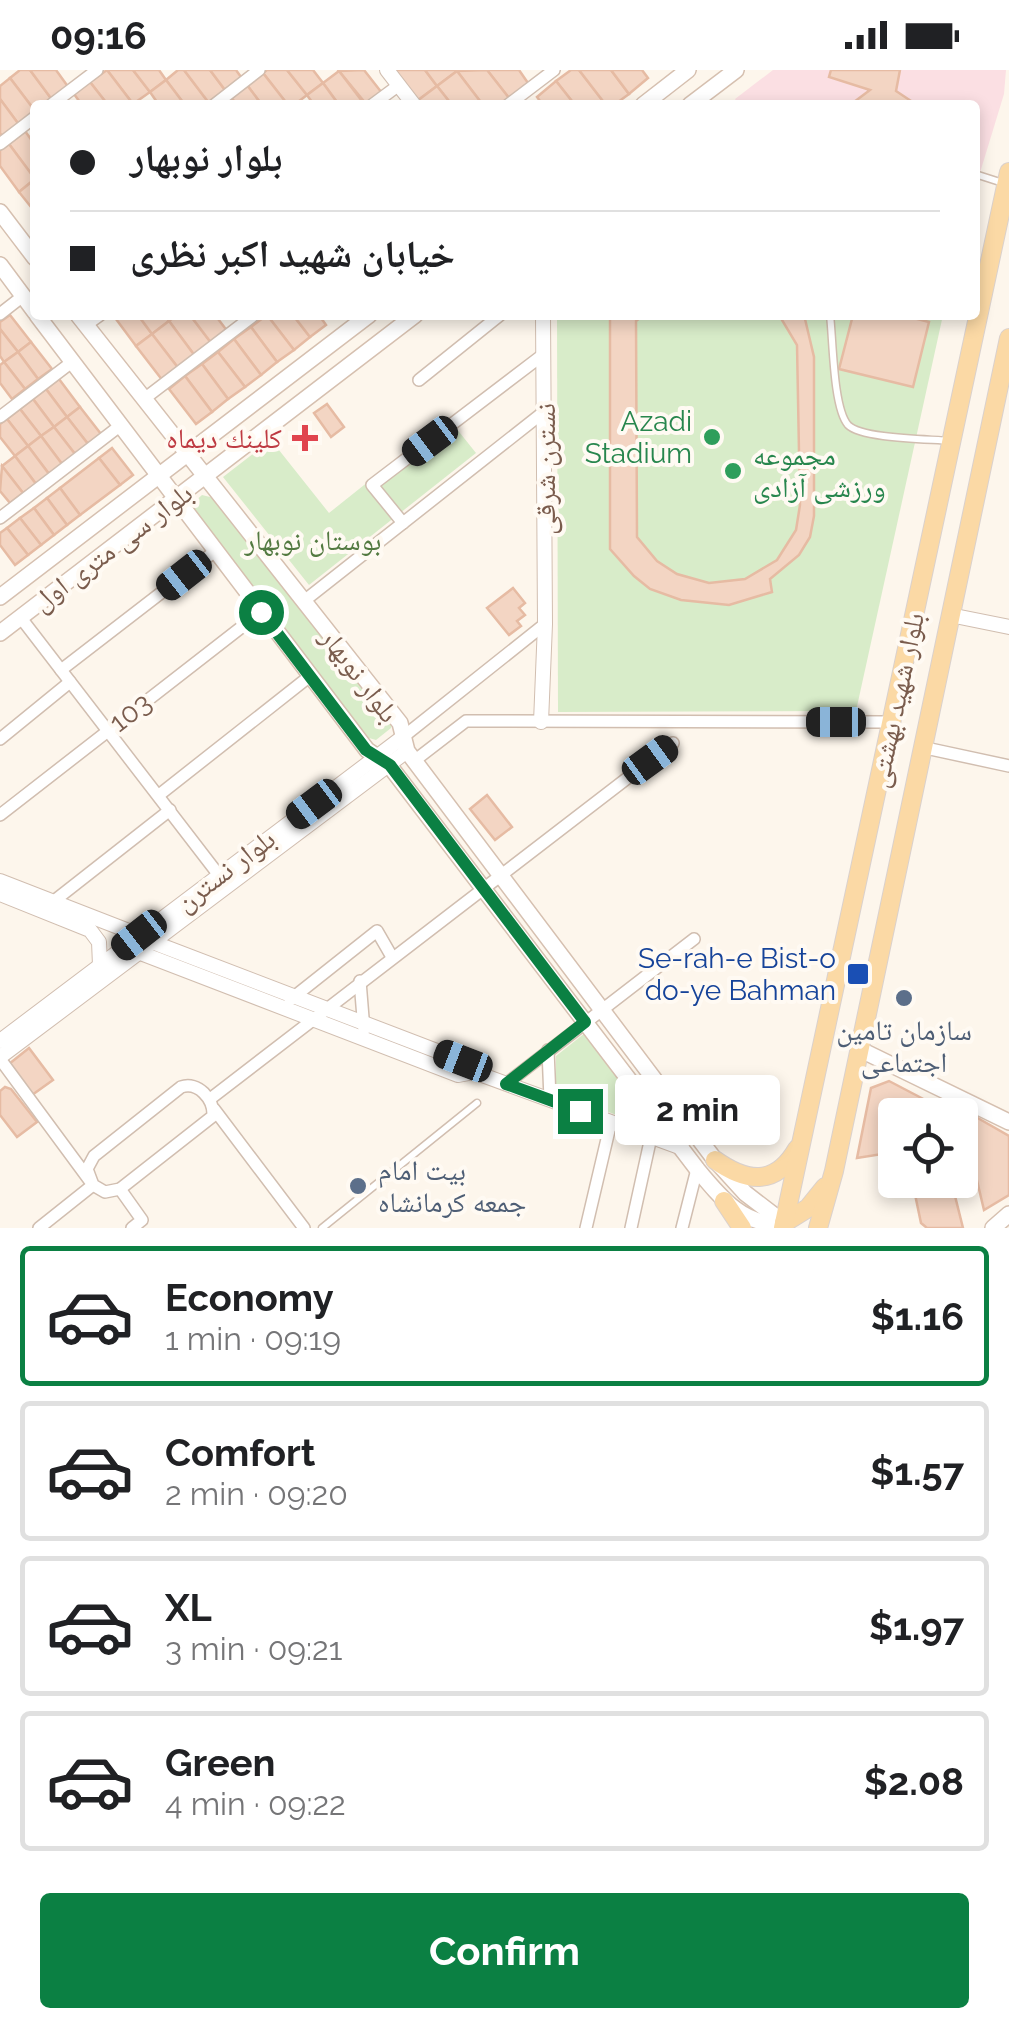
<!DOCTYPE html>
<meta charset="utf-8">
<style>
body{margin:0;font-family:Raleway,"Noto Naskh Arabic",sans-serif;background:#f2f2f2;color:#202124;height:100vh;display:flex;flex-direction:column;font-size:38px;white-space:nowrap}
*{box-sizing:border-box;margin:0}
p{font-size:32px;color:#757577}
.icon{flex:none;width:55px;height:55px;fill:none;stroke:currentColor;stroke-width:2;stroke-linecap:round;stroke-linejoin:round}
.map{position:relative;height:1158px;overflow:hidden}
.panel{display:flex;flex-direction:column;background:#fff;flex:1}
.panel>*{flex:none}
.guide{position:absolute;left:30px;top:30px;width:950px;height:220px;border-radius:10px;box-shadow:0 5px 15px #0003;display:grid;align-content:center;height:220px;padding:0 40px;background:#fff}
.tools{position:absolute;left:878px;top:1028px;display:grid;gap:20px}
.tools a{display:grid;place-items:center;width:100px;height:100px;border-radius:10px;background:#fff;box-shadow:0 5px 15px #0003;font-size:50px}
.end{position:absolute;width:45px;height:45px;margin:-22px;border:12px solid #0b8043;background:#fff;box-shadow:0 0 0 5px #fff}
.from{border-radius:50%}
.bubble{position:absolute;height:70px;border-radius:10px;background:#fff;box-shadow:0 5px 15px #0003;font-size:32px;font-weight:700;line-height:70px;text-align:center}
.car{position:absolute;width:30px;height:60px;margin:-30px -15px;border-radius:12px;box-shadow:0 0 8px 2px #0007;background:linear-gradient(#222 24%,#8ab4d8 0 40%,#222 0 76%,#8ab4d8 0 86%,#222 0)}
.guide b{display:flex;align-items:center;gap:35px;height:95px;font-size:38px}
.guide b+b{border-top:2px solid #e0e0e0}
.guide i{width:25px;height:25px;background:#202124}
ul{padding:18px 0 0;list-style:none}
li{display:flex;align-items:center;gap:30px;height:140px;margin:0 20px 15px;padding:0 20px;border:5px solid #e0e0e0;border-radius:10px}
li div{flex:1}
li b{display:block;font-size:38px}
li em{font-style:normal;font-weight:700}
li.active{border-color:#0b8043}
li>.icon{width:90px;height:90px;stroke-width:1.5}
.primary-button{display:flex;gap:20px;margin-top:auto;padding:20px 40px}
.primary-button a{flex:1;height:115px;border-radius:10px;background:#0b8043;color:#fff;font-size:40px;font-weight:700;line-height:115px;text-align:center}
.status{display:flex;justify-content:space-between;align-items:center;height:70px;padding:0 50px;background:#fff;direction:ltr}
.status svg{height:28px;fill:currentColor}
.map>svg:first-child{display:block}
.medical{fill:#fbdfe3}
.green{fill:#d8ecc9}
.building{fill:#f3d5c3;stroke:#e6bba3;stroke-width:2.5}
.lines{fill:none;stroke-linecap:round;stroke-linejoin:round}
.service-casing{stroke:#d1beb0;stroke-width:9}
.minor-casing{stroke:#d1beb0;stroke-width:14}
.tertiary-casing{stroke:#d1beb0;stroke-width:16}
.secondary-casing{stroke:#d6c0b0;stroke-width:18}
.primary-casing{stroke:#dad1cd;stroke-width:20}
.service{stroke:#fff;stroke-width:6}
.minor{stroke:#fff;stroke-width:11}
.tertiary{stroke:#fff;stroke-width:14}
.secondary{stroke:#fff;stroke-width:15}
.primary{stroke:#fbd9a5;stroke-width:18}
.route{stroke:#0b8043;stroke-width:12}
.leisure-dot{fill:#2e9e5b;stroke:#fffaf3;stroke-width:4}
.health-dot{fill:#e0444e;stroke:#fffaf3;stroke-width:4}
.transit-dot{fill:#1a4fb4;stroke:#fffaf3;stroke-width:4}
.service-dot{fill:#5c6f8a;stroke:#fffaf3;stroke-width:4}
.labels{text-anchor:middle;stroke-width:8;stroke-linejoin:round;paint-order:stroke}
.leisure-label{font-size:28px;fill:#27864d;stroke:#fffaf3;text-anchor:end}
.health-label{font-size:28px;fill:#be3a42;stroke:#fffaf3;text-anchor:end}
.street-label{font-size:28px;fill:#7a5c4d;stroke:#fffaf3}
.park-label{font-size:28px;fill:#537a41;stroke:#fffaf3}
.transit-label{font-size:28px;fill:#164399;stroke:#fffaf3;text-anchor:end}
.service-label{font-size:28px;fill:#4e5e75;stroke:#fffaf3}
</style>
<div class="status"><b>09:16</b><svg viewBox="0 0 49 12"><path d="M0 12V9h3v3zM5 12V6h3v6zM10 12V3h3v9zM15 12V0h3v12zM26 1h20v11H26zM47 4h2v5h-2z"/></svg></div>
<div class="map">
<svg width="1009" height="1158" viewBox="0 0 1009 1158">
<rect width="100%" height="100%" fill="#fdf6ec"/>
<path class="medical" d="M773 0H1006L1004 24 975 119V35H738L735 29Z"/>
<g class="green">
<path d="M557 245H943L856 641 558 642Z"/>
<path d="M448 348 476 383 309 515 223 407 271 370 329 443Z"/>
<path d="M202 425 214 428 391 650V658L376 670 369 668 192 444 193 433Z"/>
<path d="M585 963 658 1058 656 1060 556 1022V986Z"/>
</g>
<g class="building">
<path d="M20 0H30L53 31 48 35H35V41L10 8Z"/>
<path d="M30 0H56L69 18 53 31Z"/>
<path d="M107 0H133L150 22 133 34Z"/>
<path d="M107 0 133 34V35H108L90 12Z"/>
<path d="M133 0H159L166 10 150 22Z"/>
<path d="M178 0H184L209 33 185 35 166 10Z"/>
<path d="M184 0H210L225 20 209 33Z"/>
<path d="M210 0H236L241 7 225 20Z"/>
<path d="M267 0H287L307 25 294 35H288L263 3Z"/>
<path d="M287 0H313L323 13 307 25Z"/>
<path d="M364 0 382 23 367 35 339 1Z"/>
<path d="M393 0H425L437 16 417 31Z"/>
<path d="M425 0H456L457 1 437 16Z"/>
<path d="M487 0H519L528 13 509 28Z"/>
<path d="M487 0 509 28 499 35H483L457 1Z"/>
<path d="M571 0H579L606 35H575L556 11Z"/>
<path d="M579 0H611L629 24 614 35H606Z"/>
<path d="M611 0H642L648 8 629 24Z"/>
<path d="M831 0H900L896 21 917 35H850L870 20 829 7Z"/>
<path d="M339 1 365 35H339L323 13Z"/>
<path d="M457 1 483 35H452L437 16Z"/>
<path d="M263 3 288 35H262L247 15Z"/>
<path d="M10 8 35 41V45L20 56 0 29V16Z"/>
<path d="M166 10 185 35H159L150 22Z"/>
<path d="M556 11 575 35H543L537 27Z"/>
<path d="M90 12 108 35H82L74 24Z"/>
<path d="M323 13 339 35H314L307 25Z"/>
<path d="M247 15 262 35H237L231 27Z"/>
<path d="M437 16 452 35H420L417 31Z"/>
<path d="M0 29 20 56 4 68 0 63Z"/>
<path d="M25 61 35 75V109L9 74Z"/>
<path d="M9 74 35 109 19 122 0 96V80Z"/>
<path d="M35 109V142L19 122Z"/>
<path d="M10 245 31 272 18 282 0 259V252Z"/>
<path d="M113 245H138L152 264 136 276Z"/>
<path d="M138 245H164L169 251 152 264Z"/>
<path d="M177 245H190L212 274 195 286 169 251Z"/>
<path d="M190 245H215L228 262 212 274Z"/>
<path d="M267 245H293L310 267 294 280Z"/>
<path d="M267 245 294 280 277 292 251 257Z"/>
<path d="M293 245H319L326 255 310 267Z"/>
<path d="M610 245H644L636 251 637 467 657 491 677 504 709 513 745 509 777 490 796 460 800 435 797 275 779 245H802L805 249 814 287V446L810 467 799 485 770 509 772 522 729 535 681 530 650 519 634 506 610 479Z"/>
<path d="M853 245H902L929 252 913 317 839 299Z"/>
<path d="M169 251 195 286 179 299 152 264Z"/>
<path d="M251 257 277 292 261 305 234 269Z"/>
<path d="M0 259 18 282 4 292 0 286Z"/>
<path d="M152 264 179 299 163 311 136 276Z"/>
<path d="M234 269 261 305 245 317 218 282Z"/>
<path d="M31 272 52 299 38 309 18 282Z"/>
<path d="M18 282 38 309 25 319 4 292Z"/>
<path d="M218 282 245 317 228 329 202 294Z"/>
<path d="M4 292 25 319 12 329 0 313V295Z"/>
<path d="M202 294 228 329 212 342 185 306Z"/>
<path d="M185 306 212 342 196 354 169 319Z"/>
<path d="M59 309 80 337 67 347 46 319Z"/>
<path d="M46 319 67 347 54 357 33 329Z"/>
<path d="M33 329 54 357 41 366 20 339Z"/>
<path d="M327 334 344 357 331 367 314 343Z"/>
<path d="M80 337 101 364 88 374 67 347Z"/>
<path d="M20 339 41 366 28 376 7 349Z"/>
<path d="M67 347 88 374 75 384 54 357Z"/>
<path d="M7 349 28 376 15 386 0 367V354Z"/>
<path d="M54 357 75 384 62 394 41 366Z"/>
<path d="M41 366 62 394 49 404 28 376Z"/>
<path d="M28 376 49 404 36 414 15 386Z"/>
<path d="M112 378 133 405 120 415 99 388Z"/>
<path d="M15 386 36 414 23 423 2 396Z"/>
<path d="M99 388 120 415 80 445 60 418Z"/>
<path d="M2 396 23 423 10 433 0 421Z"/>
<path d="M60 418 80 445 67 455 47 428Z"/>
<path d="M47 428 67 455 54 465 34 438Z"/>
<path d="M34 438 54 465 41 475 20 448Z"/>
<path d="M20 448 41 475 28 485 7 458Z"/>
<path d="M7 458 28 485 15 495 0 475V463Z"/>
<path d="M513 518 525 533 519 538 525 545 517 551 521 556 509 565 487 538Z"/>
<path d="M487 725 512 757 495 770 470 739Z"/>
<path d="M29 978 53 1010 32 1025 9 994Z"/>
<path d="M889 1011 954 1045H895V1082L857 1088 871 1018Z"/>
<path d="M5 1017 11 1019 37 1052 17 1067 0 1045V1021Z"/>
<path d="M969 1043 1009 1066V1125L984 1140 964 1056Z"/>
<path d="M912 1110H951L963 1158H927L921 1153Z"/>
</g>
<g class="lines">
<defs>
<g id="service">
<path d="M975 104 1003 113"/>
<path d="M830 245C833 269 833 338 848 355 862 369 929 369 950 371"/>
<path d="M322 1158 477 1033"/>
</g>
<g id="minor">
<path d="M51 35 97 0"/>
<path d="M214 35 259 0"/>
<path d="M372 35 399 15"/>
<path d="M508 35 554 0"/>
<path d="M0 74 35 47"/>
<path d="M0 244 23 226"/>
<path d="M86 255 100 245"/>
<path d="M419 310 500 245"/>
<path d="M144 329 254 245"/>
<path d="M0 347 72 292"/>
<path d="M0 448 121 355"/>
<path d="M403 453 372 415 544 284"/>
<path d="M304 531 545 341"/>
<path d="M21 548 218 804"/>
<path d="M61 600 214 482"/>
<path d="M403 667 545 554"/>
<path d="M0 669 70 612"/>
<path d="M921 677 1009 696"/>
<path d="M414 691 466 651 891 652"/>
<path d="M159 725 310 606"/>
<path d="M0 745 261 542"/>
<path d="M54 831 170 740"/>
<path d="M360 911 364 960"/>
<path d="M290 930 377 861 392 887"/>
<path d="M548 980 550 1029"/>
<path d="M0 989 93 1115 105 1122 120 1119 213 1046C214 1029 198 1011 181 1017L94 1086 87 1099 93 1115"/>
<path d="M506 1014 694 869"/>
<path d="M210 1029 673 673"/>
<path d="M214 1039 304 1158"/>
<path d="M120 1119 142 1150 132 1158"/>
<path d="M39 1158 93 1115"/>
<path d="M586 1158 611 1052"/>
<path d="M631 1158 651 1067"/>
<path d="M682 1158 697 1099"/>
</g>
<g id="tertiary">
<path d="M387 0 414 35"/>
<path d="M950 545 1009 557"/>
<path d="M541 652 545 554 543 245"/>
<path d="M0 811 139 865"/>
<path d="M0 824 90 860 99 872 100 895"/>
<path d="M152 872 463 991 474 1002 682 1078"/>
<path d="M138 882 458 1005 474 1002"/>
<path d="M0 971 403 667"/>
<path d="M0 987 407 681"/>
</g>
<g id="secondary">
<path d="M643 35 688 0"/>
<path d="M690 35 736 0"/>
<path d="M0 142 35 188"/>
<path d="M0 195 35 242"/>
<path d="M37 245 367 680 389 695 697 1099C720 1127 745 1158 784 1153"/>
<path d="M78 245 400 653 407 681 715 1090 745 1123 784 1153"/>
<path d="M0 527 369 245"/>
<path d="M0 563 415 245"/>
<path d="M859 979 1009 1052"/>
<path d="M993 1158 1009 1144"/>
</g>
<g id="primary">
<path d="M715 1090C746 1112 775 1117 797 1079"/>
<path d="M724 1131 742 1158"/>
<path d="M784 1153 808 1138 825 1117"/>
<path d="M783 1158 1009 102"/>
<path d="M818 1158 834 1101 1009 268"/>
</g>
</defs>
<use href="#service" class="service-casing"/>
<use href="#minor" class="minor-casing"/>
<use href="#tertiary" class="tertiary-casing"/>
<use href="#secondary" class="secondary-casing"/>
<use href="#primary" class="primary-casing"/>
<use href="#service" class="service"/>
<use href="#minor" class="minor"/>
<use href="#tertiary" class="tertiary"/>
<use href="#secondary" class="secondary"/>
<use href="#primary" class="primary"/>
</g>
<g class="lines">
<path class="route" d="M261 542 366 680 390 695 585 952 506 1014 580 1041"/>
</g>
<g class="leisure-dot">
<circle cx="712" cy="367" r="10"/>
<circle cx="733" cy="401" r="10"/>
</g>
<path class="health-dot" d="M300 353h10v10h10v10h-10v10h-10v-10h-10v-10h10z"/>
<rect class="transit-dot" x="846" y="892" width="24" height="24" rx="5"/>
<g class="service-dot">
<circle cx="904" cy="928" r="10"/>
<circle cx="358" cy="1116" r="10"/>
</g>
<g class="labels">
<g class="leisure-label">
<text x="692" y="361">Azadi<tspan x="692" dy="32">Stadium</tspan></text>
<text x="753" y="395" text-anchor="start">مجموعه<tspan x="753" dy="32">ورزشی آزادی</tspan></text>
</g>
<g class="health-label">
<text x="282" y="378">كلينك ديماه</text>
</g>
<g class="street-label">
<text transform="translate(545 399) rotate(-90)" y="10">نسترن شرقی</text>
<text transform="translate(112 477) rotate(-37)" y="10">بلوار سی متری اول</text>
<text transform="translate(360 605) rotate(53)" y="10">بلوار نوبهار</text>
<text transform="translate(896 630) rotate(-78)" y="10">بلوار شهید بهشتی</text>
<text transform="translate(130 642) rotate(-38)" y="10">103</text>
<text transform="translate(225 800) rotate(-37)" y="10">بلوار نسترن</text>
</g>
<g class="park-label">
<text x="313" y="480">بوستان نوبهار</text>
</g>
<g class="transit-label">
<text x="836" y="898">Se-rah-e Bist-o<tspan x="836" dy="32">do-ye Bahman</tspan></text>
</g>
<g class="service-label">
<text x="904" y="970">سازمان تامین<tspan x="904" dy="32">اجتماعی</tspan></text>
<text x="378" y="1110" text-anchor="start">بیت امام<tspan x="378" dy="32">جمعه کرمانشاه</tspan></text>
</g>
</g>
</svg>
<div class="tools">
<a><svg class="icon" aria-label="locate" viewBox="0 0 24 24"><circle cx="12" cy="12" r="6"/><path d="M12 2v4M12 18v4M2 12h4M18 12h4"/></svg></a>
</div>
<i class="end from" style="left:261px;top:542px"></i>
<i class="end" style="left:580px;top:1041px"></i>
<div class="bubble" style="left:615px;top:1005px;width:165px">2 min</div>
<i class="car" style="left:430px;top:371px;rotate:233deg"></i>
<i class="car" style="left:184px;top:505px;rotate:232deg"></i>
<i class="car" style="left:836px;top:652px;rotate:270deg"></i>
<i class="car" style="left:650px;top:690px;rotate:54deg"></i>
<i class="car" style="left:314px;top:734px;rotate:233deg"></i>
<i class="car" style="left:139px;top:865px;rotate:232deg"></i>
<i class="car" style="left:463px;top:991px;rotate:291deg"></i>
<div class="guide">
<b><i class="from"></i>بلوار نوبهار</b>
<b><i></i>خیابان شهید اکبر نظری</b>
</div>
</div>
<section class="panel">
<ul>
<li class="active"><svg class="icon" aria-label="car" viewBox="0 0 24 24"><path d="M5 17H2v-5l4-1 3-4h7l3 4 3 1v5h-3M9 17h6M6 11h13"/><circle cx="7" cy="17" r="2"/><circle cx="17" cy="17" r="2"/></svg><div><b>Economy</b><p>1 min · 09:19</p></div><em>$1.16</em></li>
<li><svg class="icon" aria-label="car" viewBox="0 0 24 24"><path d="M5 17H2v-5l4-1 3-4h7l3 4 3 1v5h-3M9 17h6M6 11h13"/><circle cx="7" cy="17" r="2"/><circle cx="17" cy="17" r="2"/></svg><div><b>Comfort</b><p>2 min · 09:20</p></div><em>$1.57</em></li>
<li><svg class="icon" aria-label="car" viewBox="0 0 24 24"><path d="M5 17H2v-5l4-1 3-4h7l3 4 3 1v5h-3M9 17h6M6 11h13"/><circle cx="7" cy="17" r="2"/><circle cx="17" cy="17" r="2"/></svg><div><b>XL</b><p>3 min · 09:21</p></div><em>$1.97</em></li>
<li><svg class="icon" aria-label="car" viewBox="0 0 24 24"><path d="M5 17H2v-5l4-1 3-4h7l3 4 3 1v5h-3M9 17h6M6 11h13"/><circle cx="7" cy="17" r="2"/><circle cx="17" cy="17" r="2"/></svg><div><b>Green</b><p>4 min · 09:22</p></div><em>$2.08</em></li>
</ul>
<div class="primary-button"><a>Confirm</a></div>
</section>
